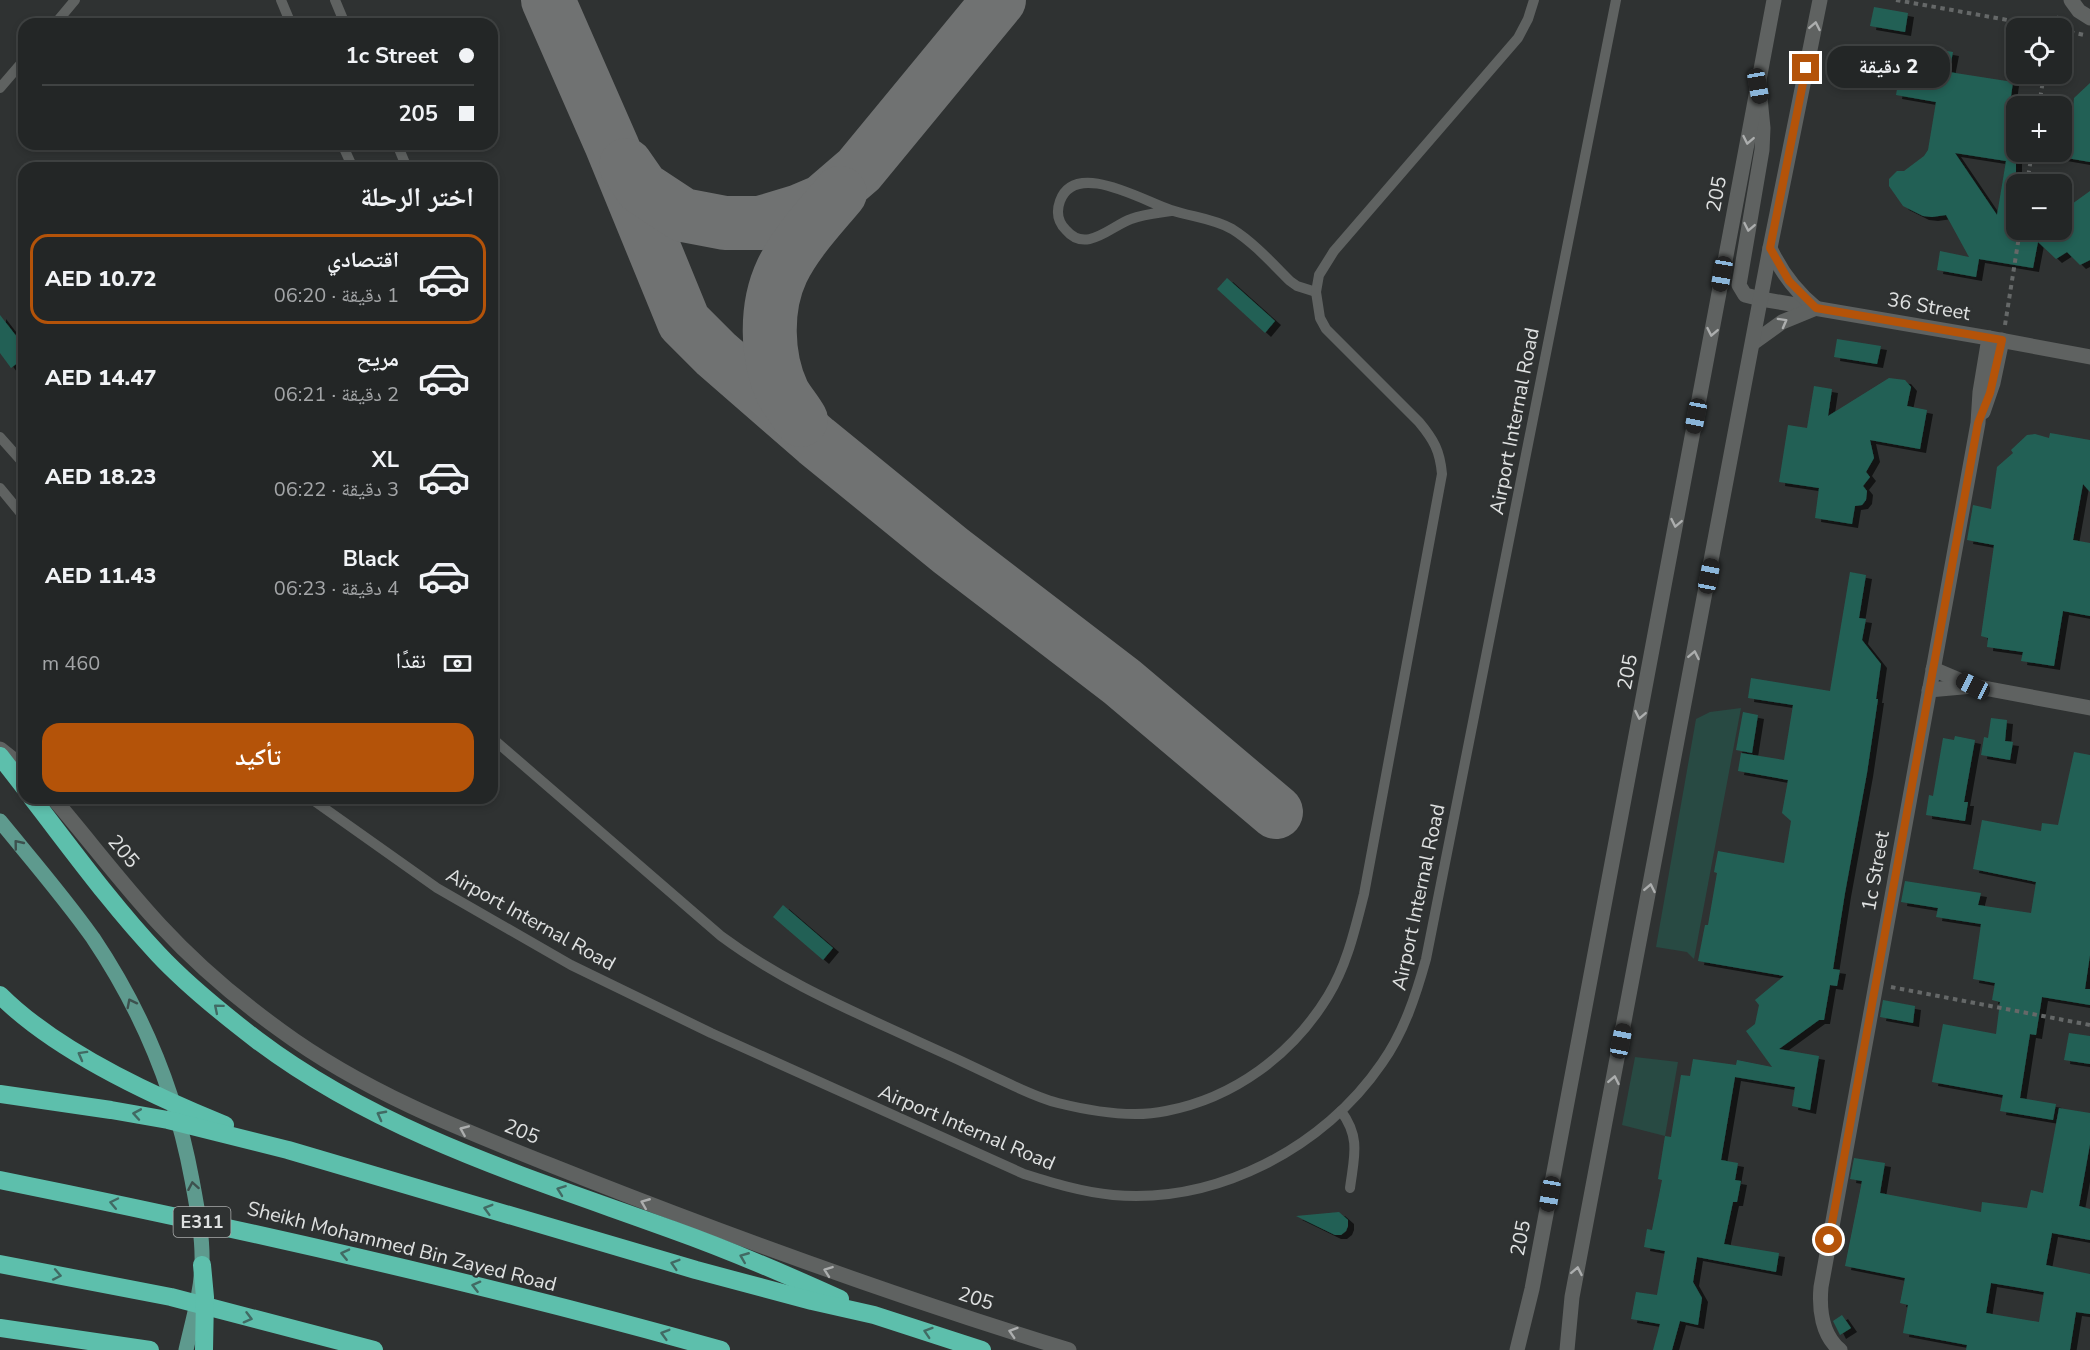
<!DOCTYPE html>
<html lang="ar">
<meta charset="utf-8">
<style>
body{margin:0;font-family:"Nunito Sans","Noto Naskh Arabic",sans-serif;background:#2f3232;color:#f1f3f6;direction:rtl;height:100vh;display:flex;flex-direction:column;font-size:22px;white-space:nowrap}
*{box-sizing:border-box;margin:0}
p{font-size:20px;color:#a3a5a7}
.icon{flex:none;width:33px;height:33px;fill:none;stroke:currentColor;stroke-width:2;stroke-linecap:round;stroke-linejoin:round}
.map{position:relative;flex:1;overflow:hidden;direction:ltr}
.sheet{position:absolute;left:18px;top:162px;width:480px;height:642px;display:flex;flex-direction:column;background:#232626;border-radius:18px;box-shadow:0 3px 9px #0003,0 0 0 2px #404343;direction:rtl}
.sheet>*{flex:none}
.guide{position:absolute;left:18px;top:18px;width:480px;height:132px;border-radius:18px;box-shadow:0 3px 9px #0003,0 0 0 2px #404343;direction:rtl;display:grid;align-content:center;height:132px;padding:0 24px;background:#232626}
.fabs{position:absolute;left:2006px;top:18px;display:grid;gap:12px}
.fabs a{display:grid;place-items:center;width:66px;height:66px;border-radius:12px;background:#232626;box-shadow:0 3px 9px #0003,0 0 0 2px #404343;font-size:30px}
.end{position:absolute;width:27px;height:27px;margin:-14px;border:8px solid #b45309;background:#fff;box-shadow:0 0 0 3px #fff}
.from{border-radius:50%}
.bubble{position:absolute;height:42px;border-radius:18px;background:#232626;box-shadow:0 3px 9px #0003,0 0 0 2px #404343;font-size:20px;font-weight:800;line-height:42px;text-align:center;direction:rtl}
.car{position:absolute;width:18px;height:36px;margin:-18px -9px;border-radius:8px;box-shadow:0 0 4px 2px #0007;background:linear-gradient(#222 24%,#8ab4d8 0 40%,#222 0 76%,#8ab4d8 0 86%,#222 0)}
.guide b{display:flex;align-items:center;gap:21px;height:57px;font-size:22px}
.guide b+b{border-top:2px solid #404343}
.guide i{width:15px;height:15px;background:#f1f3f6}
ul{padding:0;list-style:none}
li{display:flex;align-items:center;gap:18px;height:90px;margin:0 12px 9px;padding:0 12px;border:3px solid transparent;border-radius:18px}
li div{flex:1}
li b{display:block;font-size:22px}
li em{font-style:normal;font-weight:800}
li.current{border-color:#b45309}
li>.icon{width:54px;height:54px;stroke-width:1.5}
h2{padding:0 24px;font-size:27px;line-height:72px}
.pay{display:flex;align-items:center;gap:15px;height:66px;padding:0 24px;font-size:22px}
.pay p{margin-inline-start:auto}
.button{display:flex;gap:12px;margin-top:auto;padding:12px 24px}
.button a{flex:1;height:69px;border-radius:18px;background:#b45309;color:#fff;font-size:24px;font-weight:800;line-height:69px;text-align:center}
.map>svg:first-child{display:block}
.green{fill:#284a43}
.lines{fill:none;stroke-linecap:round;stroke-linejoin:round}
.taxiway{stroke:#707272;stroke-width:54}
.building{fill:#236055;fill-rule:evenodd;filter:url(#shadow)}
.path{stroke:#656868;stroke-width:4;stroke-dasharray:4.5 4.5;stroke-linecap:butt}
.lane{stroke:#5f6261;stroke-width:10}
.street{stroke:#5f6261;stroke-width:15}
.secondary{stroke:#5f6261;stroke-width:15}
.primary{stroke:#5e9a8e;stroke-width:15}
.highway{stroke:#5dbfac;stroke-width:18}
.oneway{stroke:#acaeae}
.oneway2{stroke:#3d514e}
.oneway3{stroke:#416a63}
.route{stroke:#b45309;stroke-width:8}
.labels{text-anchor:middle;stroke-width:4.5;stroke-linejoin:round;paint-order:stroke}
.shield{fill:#2f3232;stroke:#aaacac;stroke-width:1.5}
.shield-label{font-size:18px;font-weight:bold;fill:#dfe1e1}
.street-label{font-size:20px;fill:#dfe1e1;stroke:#2f3232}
</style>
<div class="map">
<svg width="2090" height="1350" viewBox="0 0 2090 1350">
<defs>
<filter id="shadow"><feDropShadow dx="6" dy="4" stdDeviation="0" flood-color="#0009"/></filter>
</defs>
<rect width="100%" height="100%" fill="#2f3232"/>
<g class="green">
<path d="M1741 708 1694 959 1687 952 1656 947 1696 719 1710 712Z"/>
<path d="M1635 1057 1678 1062 1665 1136 1622 1125Z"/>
</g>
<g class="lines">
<g class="taxiway">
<path d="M548 0 612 146 684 322 716 354 816 441 951 551 1122 682 1276 812"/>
<path d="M626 165 642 188 683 215 725 223H760L797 212 823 201 859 170 999 0"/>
<path d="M801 420C796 411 788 402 783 393 766 357 765 307 782 271 796 242 820 217 840 193"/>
</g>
</g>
<g class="building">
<path d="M1874 7 1908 13 1905 32 1870 26Z"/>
<path d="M1905 44 1953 52 1949 72 2013 82 2007 125 2016 127V203L2011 230H2061V218L2068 213 2065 209 2090 191V260L2080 265 2067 252 2056 259 2038 242 2033 268 1979 259 1976 277 1937 270 1940 251 1969 257 1946 215 1932 217 1923 216 1903 206 1889 186V179L1897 171H1904L1924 156 1928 150 1936 102 1896 95ZM1955 153 2006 161 1997 215Z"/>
<path d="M2090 83V162L2061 157V123L2072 125 2074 98Z"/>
<path d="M1227 278 1275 321 1265 333 1217 289Z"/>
<path d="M0 315 24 346V358L11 368 0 353Z"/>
<path d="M1837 339 1881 346 1877 364 1834 357Z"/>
<path d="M1889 378 1905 380 1911 387 1907 406 1927 410 1920 449 1870 440 1874 458 1866 472 1870 477 1863 486 1867 491 1866 500 1862 505 1855 506 1852 524 1815 518 1819 488 1779 482 1788 425 1807 428 1814 386 1832 389 1828 416Z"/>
<path d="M2050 433 2090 440V492L2083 484 2073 540 2090 543V616L2063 611 2054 666 2021 661 2023 652 1987 647 1988 638 1981 636 1994 545 1967 540 1973 505 1991 509 1997 467 2013 453 2011 450 2027 435 2035 434 2049 438Z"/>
<path d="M1850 572 1866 575 1859 618 1866 619 1862 640 1881 664 1876 699H1878L1867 773 1845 893 1833 969 1840 970 1837 986 1830 985 1824 1020H1819L1779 1049 1819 1056 1810 1110 1792 1106 1795 1087 1735 1077 1721 1160 1738 1163 1735 1180 1741 1181 1737 1202H1733L1724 1244 1779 1253 1776 1272 1697 1257 1693 1282 1702 1298 1698 1325 1680 1321 1672 1350H1653L1660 1324 1631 1319 1636 1292 1657 1295 1665 1251 1644 1247 1647 1229 1652 1230 1662 1180 1658 1179 1665 1136 1671 1137 1681 1075 1690 1076 1693 1059 1736 1065 1737 1060 1772 1067 1746 1031 1755 1024 1759 1005 1755 1000 1784 976 1698 961 1705 925H1708L1717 873 1714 872 1718 851 1784 863 1791 821 1782 813 1788 780 1738 771 1741 753 1784 760 1793 705 1748 698 1751 678 1830 691Z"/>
<path d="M1743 712 1758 715 1752 753 1736 750Z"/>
<path d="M1991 718 2007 720 2005 741 2013 742 2010 760 1981 755 1984 737 1988 738Z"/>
<path d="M1955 736 1975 740 1964 802H1968L1965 821 1926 815 1929 795 1933 796 1943 738 1954 740Z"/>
<path d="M2074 752 2090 755V955L2085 989H2090V1005L2042 997 2036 1035 2030 1034 2020 1098 2056 1104 2053 1120 2000 1111 2003 1095 1932 1082 1943 1024 1996 1034 2000 1002 1992 1000 1995 983 1973 979 1981 924 1936 917 1938 908 1901 902 1905 881 1981 893 1978 905 2031 913 2036 882 1973 869 1982 820 2041 831 2042 823 2058 825Z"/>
<path d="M783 905 833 948 823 960 773 917Z"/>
<path d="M1883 1000 1915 1006 1913 1023 1880 1017Z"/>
<path d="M2069 1033 2090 1036V1064L2064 1060Z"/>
<path d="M2059 1108 2090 1113V1144L2079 1206 2090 1209V1240L2052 1233 2046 1265 2090 1274V1314L2076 1312 2070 1350H1966L1967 1345 1903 1333 1908 1305 1900 1303 1905 1278 1845 1266 1862 1181 1850 1179 1854 1158 1885 1163 1880 1193 1981 1212 1982 1202 2027 1208 2031 1190 2043 1193ZM1991 1283 2044 1292 2039 1322 1986 1313Z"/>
<path d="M1339 1212 1348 1220V1226L1346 1231 1341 1235H1335L1296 1216Z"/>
<path d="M1842 1315 1851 1328 1840 1335 1833 1321Z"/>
</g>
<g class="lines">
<g class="path">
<path d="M1896 0 2052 28"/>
<path d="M2052 28 2061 14"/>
<path d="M2061 30 2084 35"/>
<path d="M2039 106 2044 74"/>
<path d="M2027 184 2032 152"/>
<path d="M2005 325 2020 230"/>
<path d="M1891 987 2090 1025"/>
</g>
<g class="lane">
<path d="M281 0 291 24"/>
<path d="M335 0 345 24"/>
<path d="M55 24 75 0"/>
<path d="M0 88 24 60"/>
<path d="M342 144 353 168"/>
<path d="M397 144 407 168"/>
<path d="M1171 211C1158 213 1144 214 1131 219 1111 226 1086 254 1066 230 1058 222 1056 212 1060 201 1075 159 1145 202 1171 210 1191 217 1212 218 1232 229 1253 242 1272 263 1290 281L1297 286 1316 292"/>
<path d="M0 437 24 464"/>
<path d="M0 488 24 517"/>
<path d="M492 738 721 936C783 982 848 1009 917 1041 944 1053 972 1066 999 1079 1018 1088 1038 1098 1058 1103 1090 1111 1133 1118 1166 1111 1234 1098 1292 1055 1328 996 1347 965 1355 929 1364 894L1442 474C1440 451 1434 440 1419 422L1326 329 1320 318 1316 292 1319 275 1334 251 1518 38 1528 19 1534 0"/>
<path d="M310 798 437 888 571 965 711 1033 1024 1174C1053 1183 1082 1192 1113 1195 1217 1204 1324 1148 1382 1063 1404 1032 1416 995 1426 959L1616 0"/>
<path d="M1341 1111C1361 1138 1354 1157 1350 1188"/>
</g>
<g class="street">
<path d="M2071 0 2079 11 2090 18"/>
<path d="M1761 299 1989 338 2090 357"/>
<path d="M1983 412 1993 383 2002 340"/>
<path d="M1933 669 1973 686"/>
<path d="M1929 690 1973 686 2090 708"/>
<path d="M1840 1350C1822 1335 1819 1309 1821 1287L1978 423 1980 392 1989 338"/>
</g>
<g class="secondary">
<path d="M1760 98 1763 128 1762 150 1739 285 1745 295 1761 299"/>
<path d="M1770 248C1781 272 1795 291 1816 308"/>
<path d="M1753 343 1782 322 1816 308"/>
<path d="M0 749 24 768"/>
<path d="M53 798C89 840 122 884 160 925 196 964 237 999 280 1030 371 1097 478 1136 583 1178 743 1241 904 1299 1069 1350"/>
<path d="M1517 1350 1532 1289 1774 0"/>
<path d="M1567 1350 1572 1297 1770 248 1820 0"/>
</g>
<path class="primary" d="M0 821C31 859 64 897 93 938 142 1011 176 1093 192 1180 197 1207 203 1237 202 1265 201 1294 192 1323 186 1350"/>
<g class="highway">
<path d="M0 756 24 787"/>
<path d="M32 798C73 851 112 905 158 954 187 985 223 1014 257 1040 380 1133 530 1178 673 1230 729 1250 785 1274 840 1299"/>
<path d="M0 995C55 1050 153 1096 225 1125"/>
<path d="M0 1094 111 1110 168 1120 288 1150 696 1270 812 1301 874 1315 982 1350"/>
<path d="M0 1180C242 1229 484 1283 721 1350"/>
<path d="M0 1264 171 1297 374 1350"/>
<path d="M202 1265 205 1297 204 1350"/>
<path d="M0 1328 150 1350"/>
</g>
</g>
<defs><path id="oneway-chevron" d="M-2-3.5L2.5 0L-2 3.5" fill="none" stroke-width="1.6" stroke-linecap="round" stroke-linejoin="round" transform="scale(1.5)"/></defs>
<g class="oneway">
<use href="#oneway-chevron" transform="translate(1815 26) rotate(-79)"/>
<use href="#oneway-chevron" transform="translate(1748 140) rotate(101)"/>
<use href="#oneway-chevron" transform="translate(1749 227) rotate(101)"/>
<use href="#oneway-chevron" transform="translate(1783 322) rotate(-29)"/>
<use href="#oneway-chevron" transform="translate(1712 332) rotate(101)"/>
<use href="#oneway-chevron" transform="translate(1676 523) rotate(101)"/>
<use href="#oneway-chevron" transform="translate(1694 655) rotate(-79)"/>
<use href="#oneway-chevron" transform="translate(1640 715) rotate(101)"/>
<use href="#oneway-chevron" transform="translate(1650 888) rotate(-79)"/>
<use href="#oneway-chevron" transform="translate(1614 1080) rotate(-79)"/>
<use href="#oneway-chevron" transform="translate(464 1130) rotate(-157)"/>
<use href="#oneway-chevron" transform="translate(645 1203) rotate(-158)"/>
<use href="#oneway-chevron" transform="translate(828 1271) rotate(-160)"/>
<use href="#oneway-chevron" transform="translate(1577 1271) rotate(-79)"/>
<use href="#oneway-chevron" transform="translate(1013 1332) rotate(-162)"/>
</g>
<g class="oneway2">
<use href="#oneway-chevron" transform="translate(18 844) rotate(-129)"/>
<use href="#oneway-chevron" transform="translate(131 1003) rotate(-117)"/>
<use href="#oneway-chevron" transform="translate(193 1186) rotate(-100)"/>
</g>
<g class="oneway3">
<use href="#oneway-chevron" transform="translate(218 1008) rotate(-140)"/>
<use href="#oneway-chevron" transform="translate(82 1055) rotate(-151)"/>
<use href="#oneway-chevron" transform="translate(137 1114) rotate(-170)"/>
<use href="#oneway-chevron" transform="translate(381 1115) rotate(-152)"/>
<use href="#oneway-chevron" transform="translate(561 1190) rotate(-160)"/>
<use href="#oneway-chevron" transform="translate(114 1203) rotate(-168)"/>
<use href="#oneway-chevron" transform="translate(488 1209) rotate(-164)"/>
<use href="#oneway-chevron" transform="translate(345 1254) rotate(-167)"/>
<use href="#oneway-chevron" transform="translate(744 1257) rotate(-158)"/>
<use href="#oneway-chevron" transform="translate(675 1264) rotate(-163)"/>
<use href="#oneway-chevron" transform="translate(57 1275) rotate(11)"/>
<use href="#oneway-chevron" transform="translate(476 1286) rotate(-166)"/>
<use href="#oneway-chevron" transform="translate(248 1318) rotate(15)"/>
<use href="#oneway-chevron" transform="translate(928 1332) rotate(-162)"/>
<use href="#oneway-chevron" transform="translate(665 1334) rotate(-164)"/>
</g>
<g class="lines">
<path class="route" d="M1806 68 1770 248 1789 281 1816 308 2002 340 1990 393 1978 423 1829 1240"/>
</g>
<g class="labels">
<rect class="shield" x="173.5" y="1207" width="57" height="30" rx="4.5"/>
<g class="shield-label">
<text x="202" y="1228">E311</text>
</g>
<g class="street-label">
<text transform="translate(1716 194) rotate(-79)" y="7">205</text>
<text transform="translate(1929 306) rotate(10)" y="7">36 Street</text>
<text transform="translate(1514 421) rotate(-79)" y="7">Airport Internal Road</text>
<text transform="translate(1627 672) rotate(-79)" y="7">205</text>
<text transform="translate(124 851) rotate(50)" y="7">205</text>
<text transform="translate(1875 871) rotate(-80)" y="7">1c Street</text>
<text transform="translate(1418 897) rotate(-78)" y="7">Airport Internal Road</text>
<text transform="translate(531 919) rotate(29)" y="7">Airport Internal Road</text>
<text transform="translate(967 1127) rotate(23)" y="7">Airport Internal Road</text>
<text transform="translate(522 1131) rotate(22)" y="7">205</text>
<text transform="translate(1520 1238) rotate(-79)" y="7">205</text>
<text transform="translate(402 1246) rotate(14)" y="7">Sheikh Mohammed Bin Zayed Road</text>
<text transform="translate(976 1298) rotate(18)" y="7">205</text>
</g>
</g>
</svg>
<div class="fabs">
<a><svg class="icon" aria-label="locate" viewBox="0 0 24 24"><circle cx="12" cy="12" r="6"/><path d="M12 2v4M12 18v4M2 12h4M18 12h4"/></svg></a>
<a>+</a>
<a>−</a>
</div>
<i class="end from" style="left:1829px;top:1240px"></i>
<i class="end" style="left:1806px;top:68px"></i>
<div class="bubble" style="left:1827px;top:46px;width:123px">2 دقيقة</div>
<i class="car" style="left:1758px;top:86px;rotate:170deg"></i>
<i class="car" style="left:1722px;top:274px;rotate:190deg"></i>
<i class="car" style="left:1696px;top:416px;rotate:191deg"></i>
<i class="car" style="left:1709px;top:576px;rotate:11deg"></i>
<i class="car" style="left:1973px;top:686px;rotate:297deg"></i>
<i class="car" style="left:1621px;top:1041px;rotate:11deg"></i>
<i class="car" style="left:1550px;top:1194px;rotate:190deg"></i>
<div class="guide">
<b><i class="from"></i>1c Street</b>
<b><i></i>205</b>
</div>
<section class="sheet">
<h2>اختر الرحلة</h2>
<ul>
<li class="current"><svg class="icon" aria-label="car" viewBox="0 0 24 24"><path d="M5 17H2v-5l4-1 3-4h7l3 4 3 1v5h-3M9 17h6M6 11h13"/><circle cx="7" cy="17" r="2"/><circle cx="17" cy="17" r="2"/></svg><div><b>اقتصادي</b><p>1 دقيقة · 06:20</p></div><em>AED 10.72</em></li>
<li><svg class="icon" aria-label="car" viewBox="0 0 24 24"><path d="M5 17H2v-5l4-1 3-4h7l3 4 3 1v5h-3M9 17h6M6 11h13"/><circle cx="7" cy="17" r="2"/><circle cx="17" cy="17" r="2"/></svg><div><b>مريح</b><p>2 دقيقة · 06:21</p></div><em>AED 14.47</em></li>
<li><svg class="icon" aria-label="car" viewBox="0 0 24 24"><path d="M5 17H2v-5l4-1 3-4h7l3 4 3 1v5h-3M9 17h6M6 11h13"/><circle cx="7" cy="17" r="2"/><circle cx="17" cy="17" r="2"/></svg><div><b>XL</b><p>3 دقيقة · 06:22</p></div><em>AED 18.23</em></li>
<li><svg class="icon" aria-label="car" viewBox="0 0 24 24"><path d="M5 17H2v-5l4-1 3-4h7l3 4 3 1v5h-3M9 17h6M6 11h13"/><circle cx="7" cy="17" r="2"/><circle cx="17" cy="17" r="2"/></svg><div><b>Black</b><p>4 دقيقة · 06:23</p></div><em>AED 11.43</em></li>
</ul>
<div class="pay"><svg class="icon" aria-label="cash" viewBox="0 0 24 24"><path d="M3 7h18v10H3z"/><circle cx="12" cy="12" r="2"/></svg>نقدًا<p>460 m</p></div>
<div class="button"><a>تأكيد</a></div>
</section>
</div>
